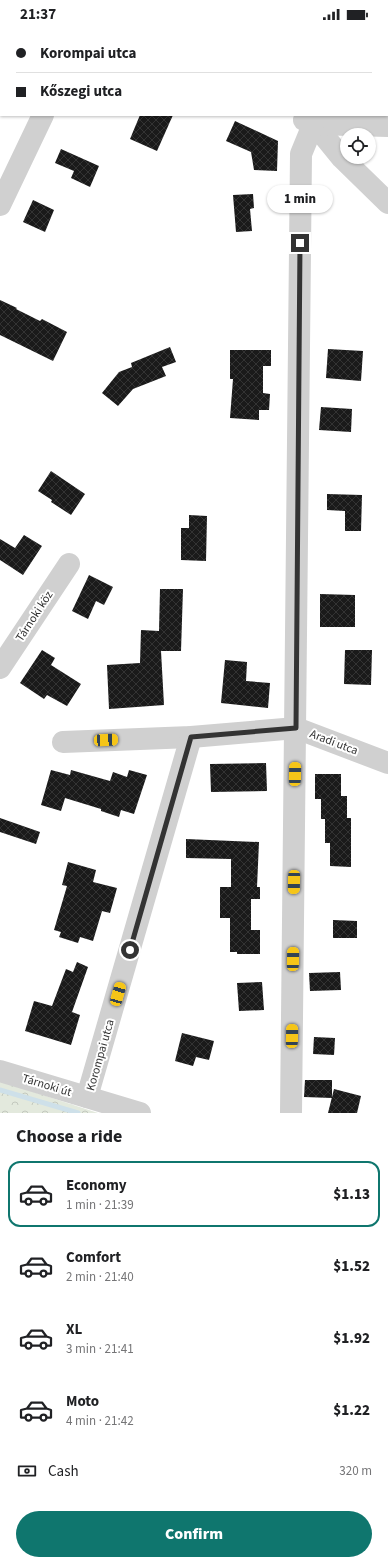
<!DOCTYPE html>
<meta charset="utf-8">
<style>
body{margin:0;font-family:"Source Sans 3",sans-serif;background:#f2f2f2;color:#202124;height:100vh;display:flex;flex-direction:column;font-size:15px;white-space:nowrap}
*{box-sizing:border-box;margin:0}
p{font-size:13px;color:#757577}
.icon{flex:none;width:22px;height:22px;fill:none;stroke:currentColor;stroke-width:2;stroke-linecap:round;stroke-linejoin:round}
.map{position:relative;height:1085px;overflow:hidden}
.side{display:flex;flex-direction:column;background:#fff;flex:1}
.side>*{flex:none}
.hud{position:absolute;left:0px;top:0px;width:388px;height:88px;box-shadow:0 1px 3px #0004;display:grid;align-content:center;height:88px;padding:0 16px;background:#fff}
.tools{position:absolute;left:340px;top:100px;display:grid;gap:8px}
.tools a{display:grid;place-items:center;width:36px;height:36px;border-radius:50%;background:#fff;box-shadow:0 1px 3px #0004;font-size:20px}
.end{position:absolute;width:18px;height:18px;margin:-9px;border:5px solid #333;background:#fff;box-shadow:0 0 0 2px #fff}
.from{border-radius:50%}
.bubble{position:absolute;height:28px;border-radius:14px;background:#fff;box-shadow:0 1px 3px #0004;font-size:13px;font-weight:800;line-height:28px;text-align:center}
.car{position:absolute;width:12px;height:24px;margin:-12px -6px;border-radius:5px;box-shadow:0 0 3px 1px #0007;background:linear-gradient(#f5c518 24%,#345 0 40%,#f5c518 0 76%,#345 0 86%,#f5c518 0)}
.hud b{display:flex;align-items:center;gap:14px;height:38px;font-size:15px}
.hud b+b{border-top:1px solid #e0e0e0}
.hud i{width:10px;height:10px;background:#202124}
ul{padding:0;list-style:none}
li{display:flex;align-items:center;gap:12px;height:66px;margin:0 8px 6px;padding:0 8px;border:2px solid transparent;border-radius:12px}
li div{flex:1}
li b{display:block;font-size:15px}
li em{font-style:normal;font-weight:800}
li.selected{border-color:#0f766e}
li>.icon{width:36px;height:36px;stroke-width:1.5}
h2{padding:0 16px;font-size:18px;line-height:48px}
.pay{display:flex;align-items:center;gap:10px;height:44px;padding:0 16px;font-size:15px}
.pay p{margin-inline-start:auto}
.cta{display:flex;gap:8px;margin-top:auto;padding:8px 16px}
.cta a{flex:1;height:46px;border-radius:24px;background:#0f766e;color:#fff;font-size:16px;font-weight:800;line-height:46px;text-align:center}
.status{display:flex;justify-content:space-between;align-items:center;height:28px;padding:0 20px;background:#fff;direction:ltr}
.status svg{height:11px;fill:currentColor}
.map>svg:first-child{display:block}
.forest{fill:url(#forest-crowns)}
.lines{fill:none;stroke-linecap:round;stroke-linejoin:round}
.stream{stroke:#cee0e9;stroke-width:5}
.building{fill:url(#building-cross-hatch)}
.minor{stroke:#d0d0d0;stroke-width:22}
.route{stroke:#333;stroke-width:5}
.labels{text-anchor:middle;stroke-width:4;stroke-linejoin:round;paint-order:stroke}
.street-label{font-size:12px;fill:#333;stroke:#fff}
</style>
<div class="status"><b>21:37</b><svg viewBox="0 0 49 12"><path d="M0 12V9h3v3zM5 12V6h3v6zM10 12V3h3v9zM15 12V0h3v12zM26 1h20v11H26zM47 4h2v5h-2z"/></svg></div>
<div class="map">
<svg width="388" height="1085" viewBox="0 0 388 1085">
<defs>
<pattern id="forest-crowns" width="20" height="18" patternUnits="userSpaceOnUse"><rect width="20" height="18" fill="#e3e9dd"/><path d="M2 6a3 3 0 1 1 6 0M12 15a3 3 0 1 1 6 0" fill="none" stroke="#c3c8be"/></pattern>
<pattern id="building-cross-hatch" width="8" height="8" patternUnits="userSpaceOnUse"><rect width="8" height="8" fill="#1a1a1a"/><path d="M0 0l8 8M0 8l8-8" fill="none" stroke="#333"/></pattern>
</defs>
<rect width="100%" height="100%" fill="#fff"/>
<path class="forest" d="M0 1053 98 1085H0Z"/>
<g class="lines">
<path class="stream" d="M0 1062 78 1085"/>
</g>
<g class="building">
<path d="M140 87H173L157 123 130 111Z"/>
<path d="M235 93 278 113 277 143 254 142 251 124 226 113Z"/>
<path d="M61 121 99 138 90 159 71 150 74 143 55 135Z"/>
<path d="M253 166 254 180 250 181 252 203 236 204 233 167Z"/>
<path d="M33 172 54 182 45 204 23 194Z"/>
<path d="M0 272 17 280 16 281 40 293 42 291 67 304 53 333 0 307Z"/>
<path d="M170 319 176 334 162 339 166 348 133 361 118 378 102 365 119 344 132 339 131 335Z"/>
<path d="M328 321 363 323 361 353 326 350Z"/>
<path d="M230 322H271V338H263V365L270 366 269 382H259V392L230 390 233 351H230Z"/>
<path d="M321 379 352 381 351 404 319 402Z"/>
<path d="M51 443 85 466 71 487 51 474 52 472 38 463Z"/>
<path d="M327 466 362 467 361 503H345V483L327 482Z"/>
<path d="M189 487 207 488 206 533 181 532V500H189Z"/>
<path d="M24 507 42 518 23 547 0 532V511L15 520Z"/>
<path d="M89 547 113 559 104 577 96 573 88 591 72 583Z"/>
<path d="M160 561H183L181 623H161L164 677 109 681 107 637 140 635 141 602 159 603Z"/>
<path d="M320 566 355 567V599H320Z"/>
<path d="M42 622 55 630 51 637 81 656 67 678 47 667 44 671 20 655Z"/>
<path d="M345 622H372L371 657 344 656Z"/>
<path d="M225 632 247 634 246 653 270 655 268 680 221 675Z"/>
<path d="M266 735 267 763 211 764 210 736Z"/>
<path d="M51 742 70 747 71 742 110 753 113 744 127 749 129 742 147 747 134 786 121 782 119 789 101 783V781L65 770 61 783 41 777Z"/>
<path d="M315 746H341V768H347V790H351V839L330 838V815H325V791H321V771H315Z"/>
<path d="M0 790 40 804 36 816 0 804Z"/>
<path d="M186 811 259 814 257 859H260V871H251V902H260V926H237V924H230V890H220V859H231V831L186 830Z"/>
<path d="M68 834 96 842 93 854 117 860 110 885 102 883 93 913 80 909 78 915 59 909 61 904 54 902 67 858 62 857Z"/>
<path d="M333 892 357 893V910H333Z"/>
<path d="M77 934 88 939 72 984 80 987 71 1017 25 1003 34 973 52 978 66 941 73 944Z"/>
<path d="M340 944 341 962 310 963 309 945Z"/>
<path d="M262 954 264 982 239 983 237 955Z"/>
<path d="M182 1005 214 1013 209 1032 196 1029 193 1038 175 1033Z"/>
<path d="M314 1009 335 1010 334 1027 313 1026Z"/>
<path d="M305 1052H332V1070L304 1069Z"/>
<path d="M334 1061 361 1068 357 1085H328Z"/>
</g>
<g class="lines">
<g class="minor">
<path d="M109 0 111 1"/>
<path d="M248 0 249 1"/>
<path d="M83 1 84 0"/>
<path d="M347 1 348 0"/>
<path d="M307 87 342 130 388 175"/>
<path d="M304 92 313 96 388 98"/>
<path d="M0 177 43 87"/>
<path d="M0 640 69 536"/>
<path d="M63 714 191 709 296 700 388 735"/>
<path d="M0 1043 140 1085"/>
<path d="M87 1069 191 709"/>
<path d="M291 1085 301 126 317 87"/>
</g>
</g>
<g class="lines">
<path class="route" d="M130 922 191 709 296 700 300 215"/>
</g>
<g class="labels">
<g class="street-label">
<text transform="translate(34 588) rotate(-57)" y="4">Tárnoki köz</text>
<text transform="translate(334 714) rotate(21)" y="4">Aradi utca</text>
<text transform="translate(100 1027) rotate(-74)" y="4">Korompai utca</text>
<text transform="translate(47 1057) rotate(17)" y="4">Tárnoki út</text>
</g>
</g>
</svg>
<div class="tools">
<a><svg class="icon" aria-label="locate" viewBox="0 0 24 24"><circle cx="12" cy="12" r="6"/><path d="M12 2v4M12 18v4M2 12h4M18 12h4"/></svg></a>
</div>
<i class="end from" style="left:130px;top:922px"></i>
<i class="end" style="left:300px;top:215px"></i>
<div class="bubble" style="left:267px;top:157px;width:66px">1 min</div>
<i class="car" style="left:106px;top:712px;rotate:87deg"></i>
<i class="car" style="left:295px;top:746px;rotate:1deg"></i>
<i class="car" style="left:294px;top:854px;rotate:181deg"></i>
<i class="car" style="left:293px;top:931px;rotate:1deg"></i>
<i class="car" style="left:118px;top:966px;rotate:16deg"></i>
<i class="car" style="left:292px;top:1008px;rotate:1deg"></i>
<div class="hud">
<b><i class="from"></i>Korompai utca</b>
<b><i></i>Kőszegi utca</b>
</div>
</div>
<section class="side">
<h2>Choose a ride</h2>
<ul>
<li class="selected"><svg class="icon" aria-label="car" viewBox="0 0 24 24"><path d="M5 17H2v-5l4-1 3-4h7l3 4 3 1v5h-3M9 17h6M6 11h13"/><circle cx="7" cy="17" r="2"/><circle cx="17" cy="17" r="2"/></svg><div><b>Economy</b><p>1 min · 21:39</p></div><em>$1.13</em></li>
<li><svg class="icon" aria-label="car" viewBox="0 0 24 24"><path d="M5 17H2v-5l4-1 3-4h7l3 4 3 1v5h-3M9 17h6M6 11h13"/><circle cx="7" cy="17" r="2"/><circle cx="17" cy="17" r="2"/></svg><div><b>Comfort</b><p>2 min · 21:40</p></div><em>$1.52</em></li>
<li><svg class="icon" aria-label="car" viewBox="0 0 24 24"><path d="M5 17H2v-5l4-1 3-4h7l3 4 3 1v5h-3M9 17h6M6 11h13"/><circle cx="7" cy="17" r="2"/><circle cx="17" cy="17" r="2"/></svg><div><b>XL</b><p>3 min · 21:41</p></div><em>$1.92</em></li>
<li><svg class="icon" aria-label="car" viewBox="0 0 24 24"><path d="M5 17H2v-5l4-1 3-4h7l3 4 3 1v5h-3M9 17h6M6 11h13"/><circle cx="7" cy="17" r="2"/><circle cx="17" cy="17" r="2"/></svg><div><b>Moto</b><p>4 min · 21:42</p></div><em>$1.22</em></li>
</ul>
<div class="pay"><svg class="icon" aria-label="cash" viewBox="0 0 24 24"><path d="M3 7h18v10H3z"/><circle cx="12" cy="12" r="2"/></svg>Cash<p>320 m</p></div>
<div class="cta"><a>Confirm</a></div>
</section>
